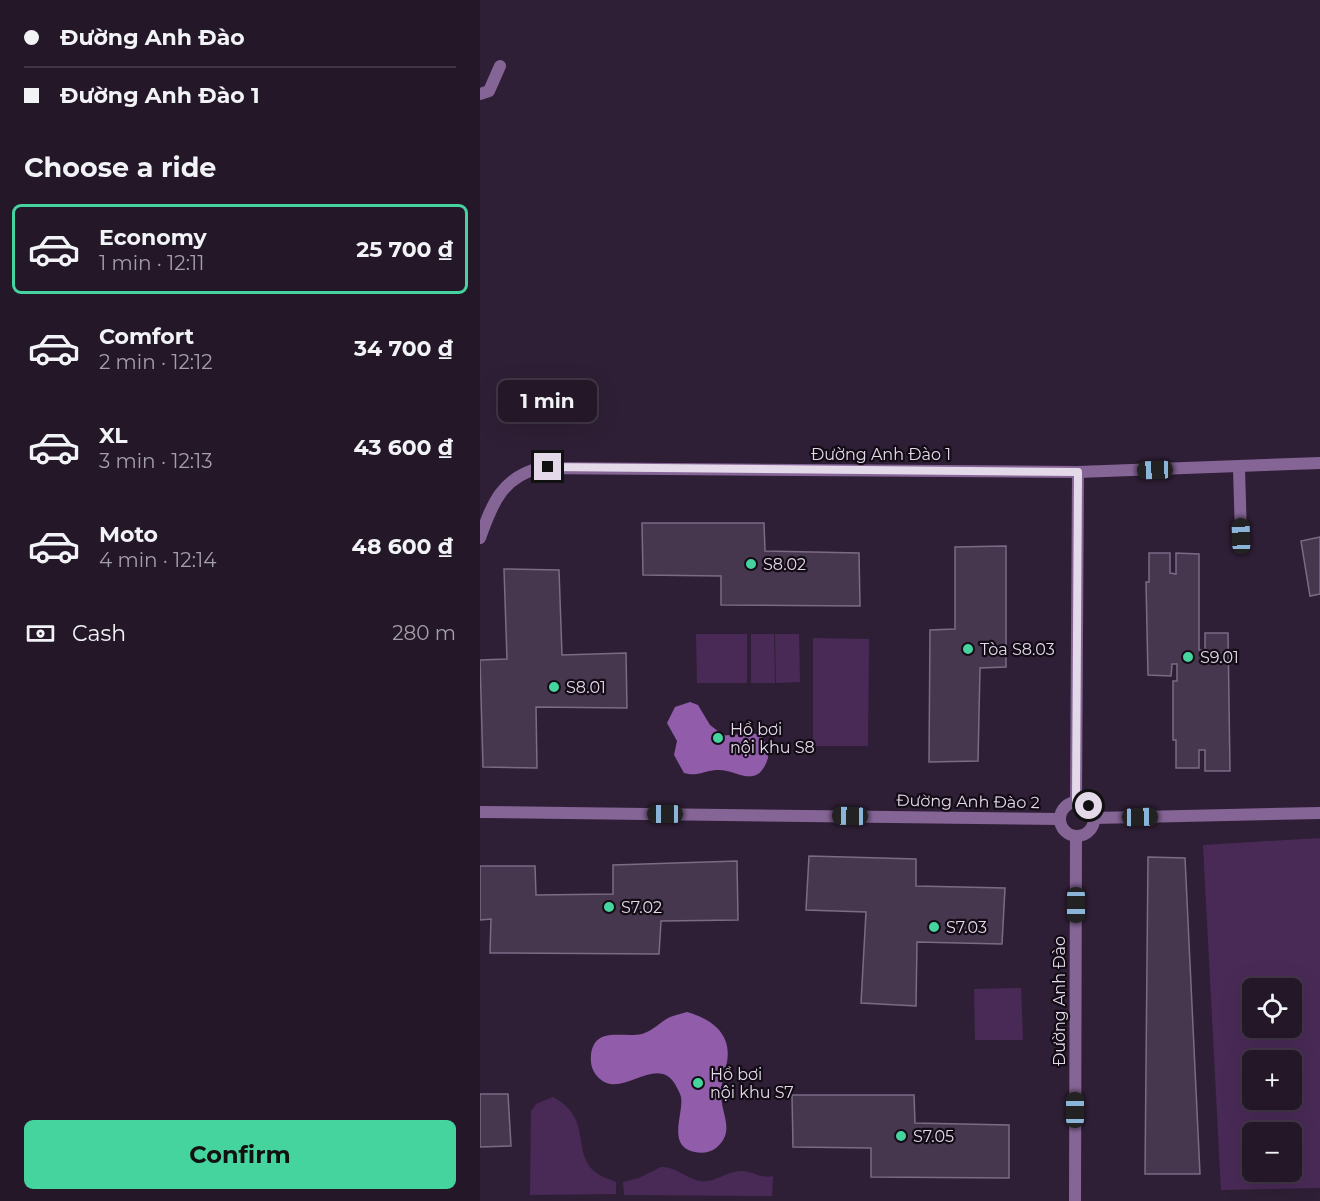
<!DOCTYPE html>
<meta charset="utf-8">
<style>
body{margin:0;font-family:Montserrat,sans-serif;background:#2b2030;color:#f1f3f6;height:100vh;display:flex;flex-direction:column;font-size:22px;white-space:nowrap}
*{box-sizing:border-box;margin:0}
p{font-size:20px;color:#a39fa8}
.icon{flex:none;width:33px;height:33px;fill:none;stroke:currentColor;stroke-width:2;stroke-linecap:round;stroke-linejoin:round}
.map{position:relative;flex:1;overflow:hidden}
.drawer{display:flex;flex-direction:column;background:#231728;width:480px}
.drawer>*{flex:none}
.guide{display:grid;align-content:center;height:132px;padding:0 24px;background:#231728}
.fabs{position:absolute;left:762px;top:978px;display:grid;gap:12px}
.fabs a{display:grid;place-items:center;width:60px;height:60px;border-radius:9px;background:#231728;box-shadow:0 6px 24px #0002,0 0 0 2px #403645;font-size:30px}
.end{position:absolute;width:27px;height:27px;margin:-14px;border:8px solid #e3d9e8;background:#111;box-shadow:0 0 0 3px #111}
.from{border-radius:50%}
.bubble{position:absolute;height:42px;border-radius:9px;background:#231728;box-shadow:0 6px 24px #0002,0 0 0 2px #403645;font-size:20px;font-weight:700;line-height:42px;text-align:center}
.car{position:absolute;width:18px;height:36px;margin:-18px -9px;border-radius:8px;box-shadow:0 0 4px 2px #0007;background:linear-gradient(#222 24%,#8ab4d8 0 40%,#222 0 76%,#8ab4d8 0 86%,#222 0)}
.guide b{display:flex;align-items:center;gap:21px;height:57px;font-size:22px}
.guide b+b{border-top:2px solid #403645}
.guide i{width:15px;height:15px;background:#f1f3f6}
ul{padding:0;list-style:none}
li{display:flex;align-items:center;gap:18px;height:90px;margin:0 12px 9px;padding:0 12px;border:3px solid transparent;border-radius:9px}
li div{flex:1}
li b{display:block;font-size:22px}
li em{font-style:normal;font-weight:700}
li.current{border-color:#46d49e}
li>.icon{width:54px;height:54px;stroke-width:1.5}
h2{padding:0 24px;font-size:27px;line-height:72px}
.pay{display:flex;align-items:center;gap:15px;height:66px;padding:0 24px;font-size:22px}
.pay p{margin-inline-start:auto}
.cta{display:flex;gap:12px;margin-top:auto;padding:12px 24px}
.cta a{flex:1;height:69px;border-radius:9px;background:#46d49e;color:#111;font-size:24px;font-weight:700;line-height:69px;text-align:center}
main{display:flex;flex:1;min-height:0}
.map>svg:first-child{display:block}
.green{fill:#492a57;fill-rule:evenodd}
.water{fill:#915dab}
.building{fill:#46364e;stroke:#7c6b86;stroke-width:1.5}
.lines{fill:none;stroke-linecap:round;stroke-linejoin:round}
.street{stroke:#856496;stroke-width:12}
.route{stroke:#e3d9e8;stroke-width:8}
.poi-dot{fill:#46d49e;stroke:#130c16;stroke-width:2}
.labels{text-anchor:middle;stroke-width:4.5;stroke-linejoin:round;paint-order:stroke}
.street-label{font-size:16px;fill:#e3d9e8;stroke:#130c16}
.poi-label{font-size:16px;fill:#e3d9e8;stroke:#130c16;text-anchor:start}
</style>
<main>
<section class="drawer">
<div class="guide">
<b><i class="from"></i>Đường Anh Đào</b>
<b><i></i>Đường Anh Đào 1</b>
</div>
<h2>Choose a ride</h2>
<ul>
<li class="current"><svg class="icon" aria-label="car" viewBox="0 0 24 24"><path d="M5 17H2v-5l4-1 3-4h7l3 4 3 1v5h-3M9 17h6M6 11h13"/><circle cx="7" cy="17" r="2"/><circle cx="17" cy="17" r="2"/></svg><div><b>Economy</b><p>1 min · 12:11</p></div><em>25 700 ₫</em></li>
<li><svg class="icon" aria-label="car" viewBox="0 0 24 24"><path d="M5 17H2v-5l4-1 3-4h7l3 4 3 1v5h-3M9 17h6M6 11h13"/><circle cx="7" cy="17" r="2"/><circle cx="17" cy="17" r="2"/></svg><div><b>Comfort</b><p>2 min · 12:12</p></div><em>34 700 ₫</em></li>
<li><svg class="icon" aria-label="car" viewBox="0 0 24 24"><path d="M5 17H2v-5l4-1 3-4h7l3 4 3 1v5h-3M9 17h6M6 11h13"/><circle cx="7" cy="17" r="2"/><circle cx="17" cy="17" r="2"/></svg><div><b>XL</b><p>3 min · 12:13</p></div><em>43 600 ₫</em></li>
<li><svg class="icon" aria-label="car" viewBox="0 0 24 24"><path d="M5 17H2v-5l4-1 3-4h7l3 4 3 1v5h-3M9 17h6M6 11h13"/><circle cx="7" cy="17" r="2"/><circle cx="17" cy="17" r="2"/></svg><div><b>Moto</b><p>4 min · 12:14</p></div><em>48 600 ₫</em></li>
</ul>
<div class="pay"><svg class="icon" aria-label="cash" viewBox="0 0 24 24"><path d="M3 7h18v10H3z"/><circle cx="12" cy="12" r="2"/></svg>Cash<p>280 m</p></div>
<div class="cta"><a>Confirm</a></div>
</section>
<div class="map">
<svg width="840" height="1201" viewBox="0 0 840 1201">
<rect width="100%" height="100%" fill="#2f1f36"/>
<g class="green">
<path d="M216 634H267V683H217Z"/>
<path d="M271 634H294L295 683H271Z"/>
<path d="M295 634H319L320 682 296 683Z"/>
<path d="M333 638 389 639 388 746H333Z"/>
<path d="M840 838V1188L741 1190 723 845ZM772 988H812V1028H772ZM772 1060H812V1100H772ZM772 1132H812V1172H772Z"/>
<path d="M541 988 543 1040H495L494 989Z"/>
<path d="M73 1097C113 1118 91 1151 115 1172 121 1177 129 1179 136 1182V1194L50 1195 51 1111 56 1104Z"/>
<path d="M181 1167C197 1167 205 1178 220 1181 236 1183 247 1171 261 1171 273 1171 280 1179 293 1176L292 1196 144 1195 143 1182 159 1178Z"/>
</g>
<g class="water">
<path d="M210 702 218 705 230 725 243 735C262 737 287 721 288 758 277 792 257 768 236 770 223 771 217 777 204 773L194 755 197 741 187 723 195 707Z"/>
<path d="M207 1012C232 1019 252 1034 247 1062 245 1073 241 1083 241 1094 241 1114 256 1132 236 1148 231 1152 222 1154 215 1152 186 1146 204 1114 201 1097 200 1093 197 1088 195 1084 176 1054 142 1099 120 1079 113 1073 110 1065 111 1055 114 1026 143 1038 162 1034 173 1031 180 1022 190 1017 195 1015 201 1014 207 1012Z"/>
</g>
<g class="building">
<path d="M162 523H284L285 551 379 553 380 606 241 605V576L163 575Z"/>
<path d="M840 537V594L830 596 821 541Z"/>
<path d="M526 546V667L500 668 498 761 449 762 450 630 475 629V547Z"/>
<path d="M669 553H690V573L696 574V553L719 554V650H725V633H748L750 771H725V750H719V768H696V740H693V681H697V664H692L691 676 668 675 666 582H669Z"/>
<path d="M24 569 79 570 82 655 146 653 147 708 56 707 57 768 3 767 0 660 27 659Z"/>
<path d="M329 856 436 859V886L525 888 522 944 437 942 436 1006 381 1003 386 912 326 910Z"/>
<path d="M668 857 705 858 720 1174H665Z"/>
<path d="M257 861 258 920 181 921 179 954 10 953 11 919 0 920V866H55L56 895 133 894V865Z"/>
<path d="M0 1094H28L31 1146 0 1147Z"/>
<path d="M312 1095H434L435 1123 529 1125V1178L391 1177V1148L313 1147Z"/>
</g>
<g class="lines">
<g class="street">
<path d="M0 94 9 91 20 66"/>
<path d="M759 468 761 536"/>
<path d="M0 538C12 504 22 477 60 468L598 472 840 463"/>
<path d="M596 801 598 472"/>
<circle cx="597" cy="819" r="17"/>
<path d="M0 812 579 819"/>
<path d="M614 818 840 813"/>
<path d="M595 1201 596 837"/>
</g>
</g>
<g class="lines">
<path class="route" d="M68 467 598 472 596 801 609 806"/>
</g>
<g class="poi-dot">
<circle cx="271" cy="564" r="6"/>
<circle cx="488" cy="649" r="6"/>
<circle cx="708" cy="657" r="6"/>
<circle cx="74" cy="687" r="6"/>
<circle cx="238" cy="738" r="6"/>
<circle cx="129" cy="907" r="6"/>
<circle cx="454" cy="927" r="6"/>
<circle cx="218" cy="1083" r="6"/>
<circle cx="421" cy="1136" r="6"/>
</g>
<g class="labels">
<g class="street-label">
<text x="401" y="460">Đường Anh Đào 1</text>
<text transform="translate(488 801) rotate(1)" y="6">Đường Anh Đào 2</text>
<text transform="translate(579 1001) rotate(-90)" y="6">Đường Anh Đào</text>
</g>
<g class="poi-label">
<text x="283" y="570">S8.02</text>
<text x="500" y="655">Tòa S8.03</text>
<text x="720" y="663">S9.01</text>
<text x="86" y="693">S8.01</text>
<text x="250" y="735">Hồ bơi<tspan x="250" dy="18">nội khu S8</tspan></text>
<text x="141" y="913">S7.02</text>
<text x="466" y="933">S7.03</text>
<text x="230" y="1080">Hồ bơi<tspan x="230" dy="18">nội khu S7</tspan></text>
<text x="433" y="1142">S7.05</text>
</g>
</g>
</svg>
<div class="fabs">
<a><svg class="icon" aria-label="locate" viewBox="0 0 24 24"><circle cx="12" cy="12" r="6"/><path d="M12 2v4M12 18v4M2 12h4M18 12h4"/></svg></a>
<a>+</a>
<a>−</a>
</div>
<i class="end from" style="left:609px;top:806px"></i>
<i class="end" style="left:68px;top:467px"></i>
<div class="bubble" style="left:18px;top:380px;width:99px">1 min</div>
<i class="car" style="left:675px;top:470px;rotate:268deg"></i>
<i class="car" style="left:761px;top:536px;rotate:358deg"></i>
<i class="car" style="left:185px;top:814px;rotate:270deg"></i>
<i class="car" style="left:370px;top:816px;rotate:271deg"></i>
<i class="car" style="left:660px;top:817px;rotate:89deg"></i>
<i class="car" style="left:596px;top:905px;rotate:180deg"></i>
<i class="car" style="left:595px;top:1110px;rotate:0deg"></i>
</div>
</main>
